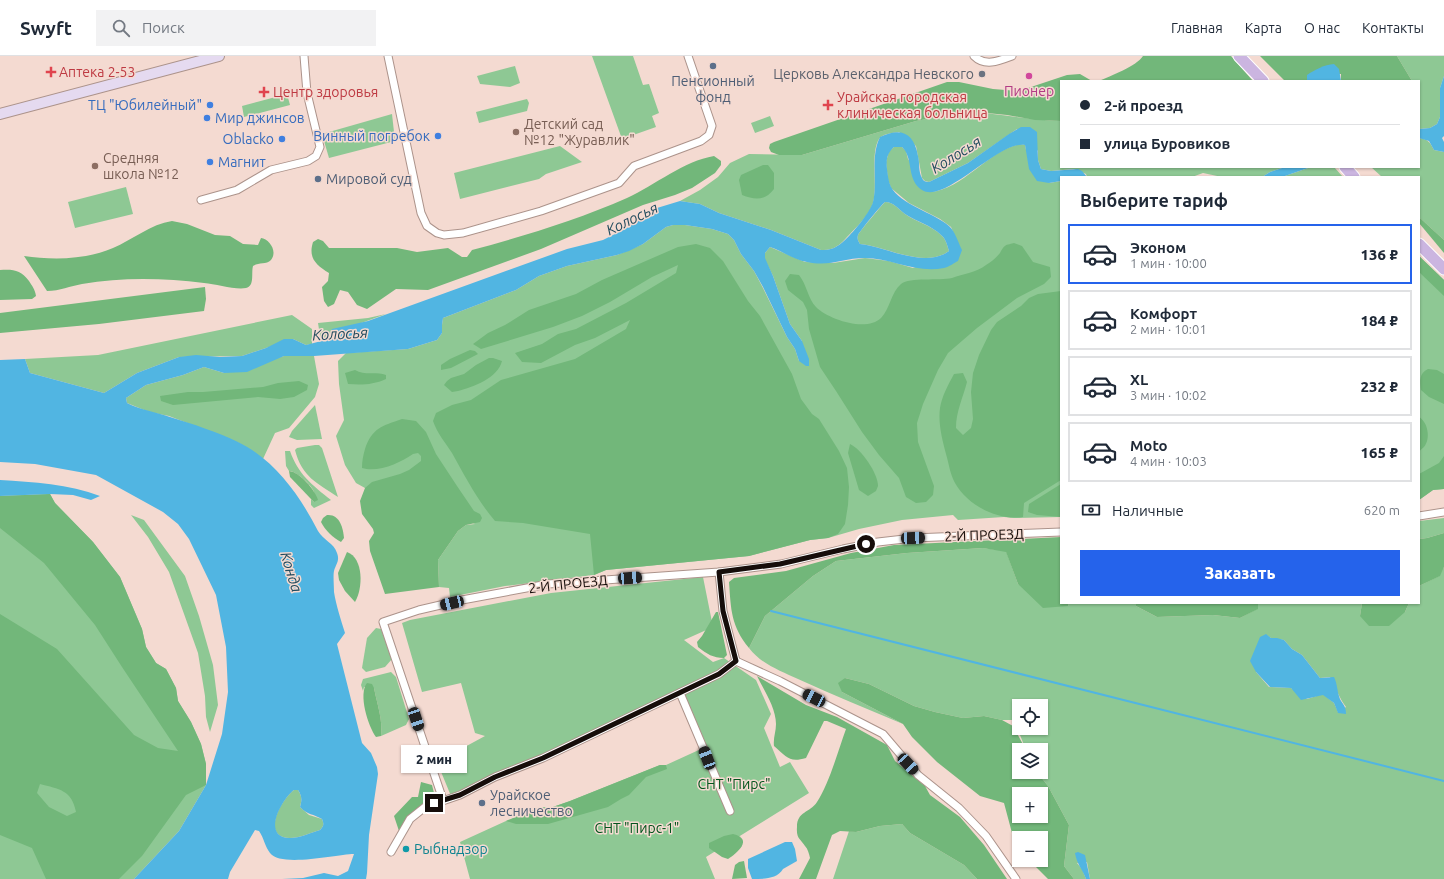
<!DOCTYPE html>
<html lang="ru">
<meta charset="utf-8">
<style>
body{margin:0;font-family:Ubuntu,sans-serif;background:#f2f2f3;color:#1f2937;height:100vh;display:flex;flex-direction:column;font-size:15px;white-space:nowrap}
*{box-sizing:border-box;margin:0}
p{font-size:13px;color:#747a83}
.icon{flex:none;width:22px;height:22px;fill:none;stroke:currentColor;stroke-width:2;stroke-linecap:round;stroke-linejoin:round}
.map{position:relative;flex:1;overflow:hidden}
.drawer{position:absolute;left:1060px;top:120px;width:360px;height:428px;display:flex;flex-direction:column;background:#fff;border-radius:0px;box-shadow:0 1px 3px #0004}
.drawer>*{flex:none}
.top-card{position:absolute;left:1060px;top:24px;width:360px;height:88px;border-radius:0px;box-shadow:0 1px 3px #0004;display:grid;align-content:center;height:88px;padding:0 20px;background:#fff}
.fabs{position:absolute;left:1012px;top:643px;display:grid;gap:8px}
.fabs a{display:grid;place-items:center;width:36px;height:36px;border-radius:0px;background:#fff;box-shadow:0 1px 3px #0004;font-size:20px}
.end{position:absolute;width:18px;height:18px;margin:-9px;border:5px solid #160d0a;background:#fff;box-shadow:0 0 0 2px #fff}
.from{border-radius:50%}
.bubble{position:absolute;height:28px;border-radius:0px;background:#fff;box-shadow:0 1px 3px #0004;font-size:13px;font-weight:800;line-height:28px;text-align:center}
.car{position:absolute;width:12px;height:24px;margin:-12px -6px;border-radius:5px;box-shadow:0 0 3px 1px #0007;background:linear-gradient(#222 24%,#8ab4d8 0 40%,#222 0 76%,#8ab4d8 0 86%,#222 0)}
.top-card b{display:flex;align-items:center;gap:14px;height:38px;font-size:15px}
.top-card b+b{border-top:1px solid #e0e1e3}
.top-card i{width:10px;height:10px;background:#1f2937}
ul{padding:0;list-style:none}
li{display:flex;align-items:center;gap:12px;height:60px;margin:0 8px 6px;padding:0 12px;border:2px solid #e0e1e3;border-radius:0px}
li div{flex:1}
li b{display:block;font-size:15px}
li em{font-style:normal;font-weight:800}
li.on{border-color:#2563eb}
li>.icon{width:36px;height:36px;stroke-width:1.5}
h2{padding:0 20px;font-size:18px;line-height:48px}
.pay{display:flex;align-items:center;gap:10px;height:44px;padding:0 20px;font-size:15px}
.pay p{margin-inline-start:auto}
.cta{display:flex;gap:8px;margin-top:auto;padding:8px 20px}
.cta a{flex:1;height:46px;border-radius:0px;background:#2563eb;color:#fff;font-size:16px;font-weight:800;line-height:46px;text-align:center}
header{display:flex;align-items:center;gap:24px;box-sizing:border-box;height:56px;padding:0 20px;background:#fff;border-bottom:1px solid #e0e1e3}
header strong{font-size:19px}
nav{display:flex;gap:22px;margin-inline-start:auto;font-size:14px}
.search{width:280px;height:36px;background:#f2f2f3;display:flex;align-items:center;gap:10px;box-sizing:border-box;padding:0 14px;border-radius:0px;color:#747a83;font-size:15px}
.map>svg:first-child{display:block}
.green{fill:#8ec894;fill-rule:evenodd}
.forest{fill:#72b77a;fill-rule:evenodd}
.water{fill:#51b5e2;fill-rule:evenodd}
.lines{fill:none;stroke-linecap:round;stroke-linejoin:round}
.stream{stroke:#51b5e2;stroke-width:2}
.street-casing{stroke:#ac938b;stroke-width:9}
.secondary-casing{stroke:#ac938b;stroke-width:12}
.primary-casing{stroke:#fff;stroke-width:13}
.street{stroke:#fff;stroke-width:7}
.secondary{stroke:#e5daf0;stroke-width:10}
.primary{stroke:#cbb5e0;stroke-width:11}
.route{stroke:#160d0a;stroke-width:5}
.service-dot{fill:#5c6f8a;stroke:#f4dad1;stroke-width:1.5}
.health-dot{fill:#e0444e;stroke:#f4dad1;stroke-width:1.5}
.worship-dot{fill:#6b7280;stroke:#f4dad1;stroke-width:1.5}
.hotel-dot{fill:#d1479c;stroke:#f4dad1;stroke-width:1.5}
.shop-dot{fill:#3f7fe0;stroke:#f4dad1;stroke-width:1.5}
.education-dot{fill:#8d6e63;stroke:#f4dad1;stroke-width:1.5}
.culture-dot{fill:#0f9aa8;stroke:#f4dad1;stroke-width:1.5}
.labels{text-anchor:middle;stroke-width:3;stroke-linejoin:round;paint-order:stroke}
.health-label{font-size:14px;fill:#be3a42;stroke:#f4dad1;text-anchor:start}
.worship-label{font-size:14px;fill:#5b616d;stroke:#f4dad1;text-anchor:end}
.service-label{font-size:14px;fill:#4e5e75;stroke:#f4dad1;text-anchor:start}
.hotel-label{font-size:14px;fill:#b23c85;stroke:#f4dad1}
.shop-label{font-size:14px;fill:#366cbe;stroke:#f4dad1;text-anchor:end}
.education-label{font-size:14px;fill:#785e54;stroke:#f4dad1;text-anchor:start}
.street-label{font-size:14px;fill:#160d0a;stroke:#f4dad1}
.park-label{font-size:14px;fill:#02541c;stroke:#f4dad1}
.culture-label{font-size:14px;fill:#0d838f;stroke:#f4dad1;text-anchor:start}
.water-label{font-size:15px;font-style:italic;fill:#214b5e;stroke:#f4dad1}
</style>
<header>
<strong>Swyft</strong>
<div class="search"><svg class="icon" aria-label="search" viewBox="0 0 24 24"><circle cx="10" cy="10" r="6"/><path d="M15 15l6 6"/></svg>Поиск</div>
<nav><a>Главная</a><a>Карта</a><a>О нас</a><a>Контакты</a></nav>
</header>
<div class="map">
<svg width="1444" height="823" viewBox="0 0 1444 823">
<rect width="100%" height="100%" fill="#f4dad1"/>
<g class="green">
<path d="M592 0H633L643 29 649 28 659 57 652 60 656 71 622 83Z"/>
<path d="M1397 0H1444V20L1440 32V61L1437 68 1430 72 1419 73V25H1412Z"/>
<path d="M515 10 520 27 510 31 480 28 477 20Z"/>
<path d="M287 38 290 49 244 61 242 50Z"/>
<path d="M527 43 529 47 527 55 479 67 476 56Z"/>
<path d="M967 55C999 58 1030 64 1061 65V111H1285L1270 116 1262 121H1222L1203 117 1192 121H1087L1086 118 1074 113 1051 115 1041 113 1038 104V95L1017 73 968 107 929 126 925 125 922 122 916 90 899 76C892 77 882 78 879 83 870 98 878 129 873 147 870 158 855 173 847 181 840 189 833 195 821 194L771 174 719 157 700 148 680 145 700 134 718 121 730 107 749 98 802 99 916 65Z"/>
<path d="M392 58 395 85 329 102 322 78Z"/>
<path d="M770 60 774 70 755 77 751 67Z"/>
<path d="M1419 82C1428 83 1430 86 1434 94L1444 96V184L1419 161V121H1382L1371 111H1419Z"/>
<path d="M1020 88 1025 89 1026 94 1049 127 1061 125V461L1014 462 1004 461 958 464 953 459 902 464 859 473 828 482 810 484 749 500 606 514 594 519 505 530 450 541 449 532 439 531 438 504 458 475 466 469 475 468 394 433 365 432 356 427 345 409 336 380 344 364 339 328 338 305 346 297 408 293 437 284 442 277V269L443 262 516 234 539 220 567 210 617 199 643 188 666 171 673 169H685L712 173 728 178 734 184 741 198 754 215 763 232 787 281 795 293 799 305 802 285 790 268 773 220 764 202 765 197 770 191 805 206 833 207 865 202 889 205 913 212 961 194 951 171 940 163 909 147 891 132 888 124 886 106 889 95 894 91H902L906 95 908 103 930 136C964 133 988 94 1020 88Z"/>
<path d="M560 90 582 106 546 118 539 123 460 143 454 117Z"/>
<path d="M1311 111H1334L1343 121H1282Z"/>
<path d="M126 131 133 158 75 172 68 146Z"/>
<path d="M885 146C894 146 898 153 905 158 916 166 931 169 941 179 946 183 947 189 949 195 925 213 888 191 860 188 858 185 857 183 858 179 860 175 882 149 885 146Z"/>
<path d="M1419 200 1444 224V433L1433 434 1419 444Z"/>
<path d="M386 258 331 278 329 283 321 286 318 267 368 262Z"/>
<path d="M292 259 312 273V288L306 289 293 283 242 300 179 301 137 317 104 337 30 317 25 303 98 299Z"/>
<path d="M284 300H314L319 328 315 341 289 372 275 377 263 403 239 387 169 360 149 356 127 347 126 342 146 329 183 319 204 311 224 317Z"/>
<path d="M315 349 322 383 297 384 289 381 292 375Z"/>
<path d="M315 389H319L322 392 338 441C317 427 302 421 295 394L297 392Z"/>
<path d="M285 395H290C298 418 312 429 331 444L314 452 311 449V443L314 446C314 443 315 439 314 436 312 429 296 415 289 415L286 410Z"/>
<path d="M50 438 55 447 93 486 120 521 142 573 146 591 156 607 166 613 176 632 178 645 191 666 201 688 206 708V729L179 775 134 823H0V440Z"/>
<path d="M131 459 144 464 185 520 199 560 213 609 218 649 210 676 206 661 205 640 198 597 169 516 148 481Z"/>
<path d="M1444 462V477L1427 482 1419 483V465Z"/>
<path d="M983 492 1006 495 1018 528 1068 550 1069 547H1092V548L1136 547V550L1157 561 1213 559 1240 562 1257 553 1258 547H1362L1360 560 1405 556 1409 547H1419V530L1439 520 1444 511V823H1090L1087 806 1077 807 1082 813 1086 823H1074L1064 810 1069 769 1048 730 1037 716H1041V694H1026L1014 664H1002L984 660 963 662 935 656 914 650 869 628 845 622 842 636 903 668C868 653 833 639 798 623 781 615 761 608 749 592L765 560 813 520 836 505 907 497ZM1266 579 1271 582 1284 584 1292 593 1302 599 1320 622 1330 621C1336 631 1339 642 1346 651L1338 656 1334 647 1323 638 1307 643 1291 632 1269 631 1256 616ZM1019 650H1041V672H1019Z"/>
<path d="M703 521 713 571 684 584 713 606 724 602 756 624 771 658 764 672 780 711 790 706 809 737 706 801 715 823H470L460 786 506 765 540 751 550 752 570 745 660 709H666L701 693 676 634 610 667 451 740 437 706 485 680 475 677 461 627 422 636 402 567 410 564 551 537Z"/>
<path d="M376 572 381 573 392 603 385 611 366 616 362 612 367 582Z"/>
<path d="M391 616 396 621 409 663 406 669 381 680C383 663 377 648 374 632L364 631 363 635 361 629 363 623Z"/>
<path d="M294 734H298C302 740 302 744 300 751L309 759 322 763C324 768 324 770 320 774 310 777 293 785 283 781 263 774 284 741 294 734Z"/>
<path d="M902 768 910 777 964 809 977 823H833L849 775 856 776 880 770Z"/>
</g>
<g class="forest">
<path d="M1143 0H1231L1253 25H1099C1110 20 1137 10 1143 0Z"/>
<path d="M1260 0H1397L1412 25H1341V18L1307 19V25H1285Z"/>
<path d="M1080 18 1092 25H1061V65L1035 64 1007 59 967 55 916 65 802 99H779L771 96 769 92 770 88 774 86 947 26H959L993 33 1019 35 1067 19Z"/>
<path d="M714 100 721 105V109L715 117 692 132 675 139 643 149 541 193 428 234 396 233 367 253 357 249 348 236 340 234 334 248 328 251 324 245 322 231 328 225 329 217C316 209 308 202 313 186L318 183 323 185 329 192H397L417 196 448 192 462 201H467L472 194C524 180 577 164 627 142 655 129 684 105 714 100Z"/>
<path d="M763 109H768L774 117V133C765 145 755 144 742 139L739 124 741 119Z"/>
<path d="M1419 161 1444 184V197L1419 167Z"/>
<path d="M172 165 187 168 215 179 230 180 243 188 258 189 261 182C269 183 278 195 271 204 266 209 258 206 253 210 251 217 255 230 246 232 235 234 216 228 204 227 164 222 122 221 82 228 70 230 60 235 47 235L24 200C52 204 86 204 113 192 132 184 151 168 172 165Z"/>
<path d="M1014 187 1022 190 1033 206 1050 211 1051 221 1044 228 1017 242 977 272 948 297 938 314 923 348 917 367 918 386 934 430 933 439 926 446 916 447 906 441 899 422 879 399 862 376 836 335 820 311 809 273 807 254 803 246 788 234 785 225 790 218 799 219C807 229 808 243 816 251 829 264 867 276 881 262 890 253 891 236 901 228 910 221 939 225 952 222 963 218 977 216 986 209 991 206 996 202 1000 197 1001 195 1003 191 1005 190 1007 188 1012 188 1014 187Z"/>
<path d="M696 188 710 192 723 205 748 245 760 260 792 318 801 343 812 358 819 363 839 395 847 412 849 431 848 449 845 468 838 478 828 482 810 484 749 500 606 514 594 519 590 478 523 467 495 465C477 444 465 420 452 397 445 386 437 377 433 365L436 357 452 349 471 344 501 324 575 303 626 273 630 264 595 282 575 289 541 307 522 306 515 297 542 288 558 278 576 273 626 247 676 217 678 209 652 221 610 246 582 260 553 271 481 293 473 288 488 277 505 269 529 254 576 238 602 224 678 191Z"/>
<path d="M1419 200 1444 224V240L1419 216Z"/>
<path d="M0 214C13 213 21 214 29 225 32 230 35 233 36 240L32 243 0 244Z"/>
<path d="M205 231 206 243 204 255 99 268 0 277V257Z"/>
<path d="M1061 235V424L1024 447 1023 461C998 465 967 449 955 427 950 418 949 408 946 398 942 383 938 367 940 352 942 340 948 329 954 318L963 317 967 326C963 342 956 355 956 372L963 379 971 372 973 363 971 336 973 317 979 299 991 274 997 266 1021 250 1029 242 1038 238Z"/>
<path d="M470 294 475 295 478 298 451 312 441 314V309L450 303Z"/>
<path d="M489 302H493L502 305C498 322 473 331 458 335L452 336 444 329 447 325 451 322 464 318 476 309Z"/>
<path d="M1428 313 1437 314 1444 318V348L1429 341 1421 334C1420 325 1419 317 1428 313Z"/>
<path d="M355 314C365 320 375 315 386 319V323C373 329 361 329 348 328L345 317Z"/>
<path d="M299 325 308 329 307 334 294 341 280 343 258 341 173 349 161 345 160 340 188 336H203L263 331 278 327Z"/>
<path d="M1419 361C1428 366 1431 383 1424 391 1422 393 1420 394 1419 396Z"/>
<path d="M402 363 416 365 426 376 436 398 457 430 474 455 480 458 482 462 480 466 466 469 458 475 438 504 439 531 385 538 370 495 369 485 374 477 373 473 362 458 360 445 365 432 372 426 400 418 409 414 421 405V400L418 397 413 398C400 407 378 417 362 412 362 405 363 400 365 393 372 372 382 370 402 363Z"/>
<path d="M850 388C861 393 878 417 878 430L876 435 868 440 859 434 848 397Z"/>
<path d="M1444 400V433L1433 434 1419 444V418L1439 407Z"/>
<path d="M289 415C300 416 315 434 318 444L314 446 311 443 290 421Z"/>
<path d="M1061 428V461L1037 459 1028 456 1029 448Z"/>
<path d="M50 438 55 447 93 486 120 521 142 573 146 591 156 607 166 613 176 632 178 645 191 666 201 688 206 708V729L186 739 142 800 119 823H46L32 792 0 779V558L57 593 134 679 158 692 178 695 122 611 95 569 44 507 0 472V440ZM40 728C59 733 72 734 76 756L67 760 49 751 37 737Z"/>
<path d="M327 459C340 458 343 472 344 482L341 486C333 482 325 474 321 466L323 462Z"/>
<path d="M1444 477V511L1440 520 1419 530V483L1427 482Z"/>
<path d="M1061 481V547H1069L1068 550 1043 552 1018 528 1006 496 983 492 907 497 836 505 813 520 765 560 749 592C731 570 731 554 729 526L734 522 786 515 851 497 894 489Z"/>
<path d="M347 496C364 502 363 533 355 546L345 535 339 524 338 517Z"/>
<path d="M1136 547H1258V553L1240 562 1213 559 1157 561 1136 550Z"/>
<path d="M1362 547H1409L1405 556 1389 570H1369L1360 560Z"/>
<path d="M716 556H718L727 599 724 602C713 602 707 598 698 591L697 586 702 580Z"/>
<path d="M757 620 806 649 837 661 887 689 895 705 925 730 930 739 960 761 984 789 1007 823H977L964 809 910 777 902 768 880 770 856 776 840 775 832 779 816 823H799L810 802C809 798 808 793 805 790 801 783 796 783 797 771 797 755 810 757 817 746 829 728 838 695 846 673L827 665H824L806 702C789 707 787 701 774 690 773 682 776 676 776 668 776 652 764 634 757 620Z"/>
<path d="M845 622 869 628 914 650 935 656 963 662 984 660 1002 664 1013 670 1026 694H1019V716H1037L1048 730 1069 769 1064 810 1074 823H1048L1029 804H1041V782H1019V795L1016 792 1004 747 980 740 937 706 912 681 903 668 842 636 838 627ZM1019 738H1041V760H1019Z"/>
<path d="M367 627 372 628 374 632C377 648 383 663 381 680L376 681C368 670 358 638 367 627Z"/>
<path d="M660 709H666L667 713 646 721 629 739 621 743 608 751 548 768H516L506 765 540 751 550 752 570 745Z"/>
<path d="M421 726 432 729 434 737 433 742C417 753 408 758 399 775L394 760 412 741H418Z"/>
<path d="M733 778C754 783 737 797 728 803L722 801 709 792V787L724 780Z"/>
<path d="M744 805 747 822 732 823 735 809 739 806Z"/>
</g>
<g class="water">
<path d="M1334 8 1339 13 1341 25H1307V19C1316 13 1324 9 1334 8Z"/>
<path d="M1444 20V80L1442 82 1444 86V96L1434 94 1429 85 1419 82V73L1430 72 1437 68 1440 61V32Z"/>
<path d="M1021 71H1030L1037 76 1038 104 1041 113 1051 115 1078 113 1082 115 1087 121H1061V125L1049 127 1037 125 1029 113 1025 89C999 84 945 149 922 134 906 124 914 102 902 91H894C887 97 886 104 887 113 888 119 888 125 891 131 900 148 934 157 949 170 955 175 958 186 962 194L958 205C954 207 949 211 944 212 917 218 891 202 865 202 843 202 830 211 807 206 794 204 782 195 770 191L765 197V202L773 220 790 268 802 285 809 303V310H806L799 305 795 293 787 281 763 231 754 215 741 198 734 184 728 178 712 173 685 169H673L666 171 643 188 629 195 617 199 567 210 539 220 516 234 443 262 442 269V277L437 284 408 293 314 300H284L247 316 224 317 204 311 183 319 146 329 126 342 127 347C141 354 156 356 170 361 193 368 217 376 238 386 275 404 300 440 318 475 323 484 334 487 337 497 340 505 336 508 334 515 333 520 334 530 334 536 336 549 341 564 345 577L337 588 362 687 371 697 377 711 378 718 369 779 367 817 366 823H282L303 822 324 817 338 820 348 815 354 798C337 798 281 812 270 797 265 791 264 782 259 775L255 774 230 816 228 823H134L179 775 206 729 222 678 228 636 226 591 216 539 189 483 178 468 163 456 96 419 35 408 0 406V304L25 303 30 317 104 337 137 317 179 301 196 299 220 301 242 300 266 292 284 283H293L306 289 329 283 332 273 368 265 567 193 603 184 627 172 657 152 680 145 700 148 719 157 771 174 821 194C833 195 840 189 848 181 856 173 870 156 873 146 878 125 870 101 880 81 901 71 914 77 918 100 920 107 918 115 922 122 923 125 926 126 929 126L968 107 1009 78ZM885 146C894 146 898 153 905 158 917 166 931 169 941 179 946 183 947 189 949 195 925 213 887 191 860 188 858 185 857 183 858 179 860 175 882 148 885 146ZM294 734H298C302 740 302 744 300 751 307 759 314 758 322 763 324 768 324 770 320 774 310 777 293 785 283 781 264 774 284 741 294 734Z"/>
<path d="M1285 111H1311L1282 121H1262L1270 116Z"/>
<path d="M0 424C33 426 69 428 100 440L91 444 73 439 50 438 0 440Z"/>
<path d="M1266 578 1271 582H1277L1284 584 1292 593 1302 599 1320 622 1334 621C1337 627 1337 633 1339 640 1341 648 1346 648 1346 658L1338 657 1334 647 1323 639 1301 644 1291 632 1270 631 1256 616 1250 605 1260 581Z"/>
<path d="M785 786H792L795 793 797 805 783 813C777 823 764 823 752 823L748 812V803Z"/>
<path d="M1078 796 1085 799 1090 823H1086C1082 812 1077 809 1075 797Z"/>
</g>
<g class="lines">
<path class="stream" d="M771 555 1444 725"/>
<defs>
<g id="street">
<path d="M388 0 421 157 427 170 437 177 444 179 463 177 541 155 619 127 634 110 701 85 709 79 712 70 688 0"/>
<path d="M974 0C985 11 999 5 1012 0"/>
<path d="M201 144 237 134 271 114 308 105 316 100 320 91 307 37 304 0"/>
<path d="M1419 460 1444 456"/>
<path d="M719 516 723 555 736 605"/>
<path d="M736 605 780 625 883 678 918 719 959 752 986 780 1016 823"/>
<path d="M680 637 730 755"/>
<path d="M443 744 383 566 419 554 462 544 548 528 719 516 781 508 843 493 878 486 913 482 1061 476"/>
<path d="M391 796 410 763 425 751 460 739 495 721 543 702 719 618 736 605"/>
</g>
<path id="secondary" d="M0 58 219 0"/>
<g id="primary">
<path d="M1239 0 1263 25"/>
<path d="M1345 111 1354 121"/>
<path d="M1419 188 1444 213"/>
</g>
</defs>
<use href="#street" class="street-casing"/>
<use href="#secondary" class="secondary-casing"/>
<use href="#primary" class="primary-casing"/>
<use href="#street" class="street"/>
<use href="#secondary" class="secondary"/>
<use href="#primary" class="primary"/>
</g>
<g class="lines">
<path class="route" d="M434 747 460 739 495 721 543 702 719 618 736 605 723 555 719 516 780 508 866 488"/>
</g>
<g class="service-dot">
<circle cx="713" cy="10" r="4"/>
<circle cx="318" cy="123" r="4"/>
<circle cx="482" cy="747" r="4"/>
</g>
<g class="health-dot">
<path d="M49 10h4v4h4v4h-4v4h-4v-4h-4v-4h4z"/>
<path d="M262 30h4v4h4v4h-4v4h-4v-4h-4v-4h4z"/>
<path d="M826 43h4v4h4v4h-4v4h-4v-4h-4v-4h4z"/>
</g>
<circle class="worship-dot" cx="982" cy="18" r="4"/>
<circle class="hotel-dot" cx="1029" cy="20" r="4"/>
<g class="shop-dot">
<circle cx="210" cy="49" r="4"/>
<circle cx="207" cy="62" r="4"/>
<circle cx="438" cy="80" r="4"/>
<circle cx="282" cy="83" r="4"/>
<circle cx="210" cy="106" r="4"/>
</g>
<g class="education-dot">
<circle cx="516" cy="76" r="4"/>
<circle cx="95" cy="110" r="4"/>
</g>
<circle class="culture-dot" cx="406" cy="793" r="4"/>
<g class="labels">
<g class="health-label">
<text x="59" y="21">Аптека 2-53</text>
<text x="273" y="41">Центр здоровья</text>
<text x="837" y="46">Урайская городская<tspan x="837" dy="16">клиническая больница</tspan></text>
</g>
<g class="worship-label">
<text x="974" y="23">Церковь Александра Невского</text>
</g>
<g class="service-label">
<text x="713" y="30" text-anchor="middle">Пенсионный<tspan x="713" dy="16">фонд</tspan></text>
<text x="326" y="128">Мировой суд</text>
<text x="490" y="744">Урайское<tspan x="490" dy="16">лесничество</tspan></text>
</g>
<g class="hotel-label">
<text x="1029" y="40">Пионер</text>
</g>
<g class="shop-label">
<text x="202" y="54">ТЦ "Юбилейный"</text>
<text x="215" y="67" text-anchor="start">Мир джинсов</text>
<text x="430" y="85">Винный погребок</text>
<text x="274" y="88">Oblacko</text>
<text x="218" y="111" text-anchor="start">Магнит</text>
</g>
<g class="education-label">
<text x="524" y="73">Детский сад<tspan x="524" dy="16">№12 "Журавлик"</tspan></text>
<text x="103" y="107">Средняя<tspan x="103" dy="16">школа №12</tspan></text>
</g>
<g class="street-label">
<text transform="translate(984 479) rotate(-2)" y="5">2-Й ПРОЕЗД</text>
<text transform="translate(568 528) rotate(-6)" y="5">2-Й ПРОЕЗД</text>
</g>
<g class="park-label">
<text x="734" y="733">СНТ "Пирс"</text>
<text x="637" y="777">СНТ "Пирс-1"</text>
</g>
<g class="culture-label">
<text x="414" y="798">Рыбнадзор</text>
</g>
<g class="water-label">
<text transform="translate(956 99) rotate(-32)" y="5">Колосья</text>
<text transform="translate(632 163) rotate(-26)" y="5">Колосья</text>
<text transform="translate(340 278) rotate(-3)" y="5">Колосья</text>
<text transform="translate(291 516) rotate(73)" y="5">Конда</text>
</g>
</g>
</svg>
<div class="fabs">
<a><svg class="icon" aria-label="locate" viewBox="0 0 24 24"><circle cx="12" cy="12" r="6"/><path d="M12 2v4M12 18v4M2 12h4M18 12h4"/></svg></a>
<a><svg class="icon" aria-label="layers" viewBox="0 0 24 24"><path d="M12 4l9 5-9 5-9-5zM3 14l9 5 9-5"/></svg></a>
<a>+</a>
<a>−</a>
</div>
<i class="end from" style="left:866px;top:488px"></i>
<i class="end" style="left:434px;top:747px"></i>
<div class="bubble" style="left:401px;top:689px;width:66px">2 мин</div>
<i class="car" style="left:913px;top:482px;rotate:88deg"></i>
<i class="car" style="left:630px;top:522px;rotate:86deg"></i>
<i class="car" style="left:452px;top:547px;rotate:257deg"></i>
<i class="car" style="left:814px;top:642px;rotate:297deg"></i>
<i class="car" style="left:416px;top:663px;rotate:162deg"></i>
<i class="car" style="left:707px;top:702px;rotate:339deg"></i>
<i class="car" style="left:908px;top:708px;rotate:137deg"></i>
<div class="top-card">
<b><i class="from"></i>2-й проезд</b>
<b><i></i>улица Буровиков</b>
</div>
<section class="drawer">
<h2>Выберите тариф</h2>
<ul>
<li class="on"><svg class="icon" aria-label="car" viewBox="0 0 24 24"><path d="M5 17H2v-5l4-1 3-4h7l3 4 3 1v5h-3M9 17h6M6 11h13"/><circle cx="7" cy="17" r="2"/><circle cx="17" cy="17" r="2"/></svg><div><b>Эконом</b><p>1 мин · 10:00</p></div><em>136 ₽</em></li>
<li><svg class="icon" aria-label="car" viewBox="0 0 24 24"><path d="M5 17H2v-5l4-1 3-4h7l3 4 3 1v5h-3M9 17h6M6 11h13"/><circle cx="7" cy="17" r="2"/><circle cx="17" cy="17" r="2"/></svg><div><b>Комфорт</b><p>2 мин · 10:01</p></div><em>184 ₽</em></li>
<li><svg class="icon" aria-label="car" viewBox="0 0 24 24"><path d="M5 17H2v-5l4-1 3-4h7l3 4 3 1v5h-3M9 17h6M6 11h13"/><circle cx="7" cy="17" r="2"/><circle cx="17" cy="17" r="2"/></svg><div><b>XL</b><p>3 мин · 10:02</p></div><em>232 ₽</em></li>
<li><svg class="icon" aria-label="car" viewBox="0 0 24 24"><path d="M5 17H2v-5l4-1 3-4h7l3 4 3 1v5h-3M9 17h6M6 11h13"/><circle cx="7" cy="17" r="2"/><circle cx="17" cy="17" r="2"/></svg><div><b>Moto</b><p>4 мин · 10:03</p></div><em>165 ₽</em></li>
</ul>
<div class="pay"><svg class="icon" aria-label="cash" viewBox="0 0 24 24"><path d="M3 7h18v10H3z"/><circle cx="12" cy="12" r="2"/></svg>Наличные<p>620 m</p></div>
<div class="cta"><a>Заказать</a></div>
</section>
</div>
